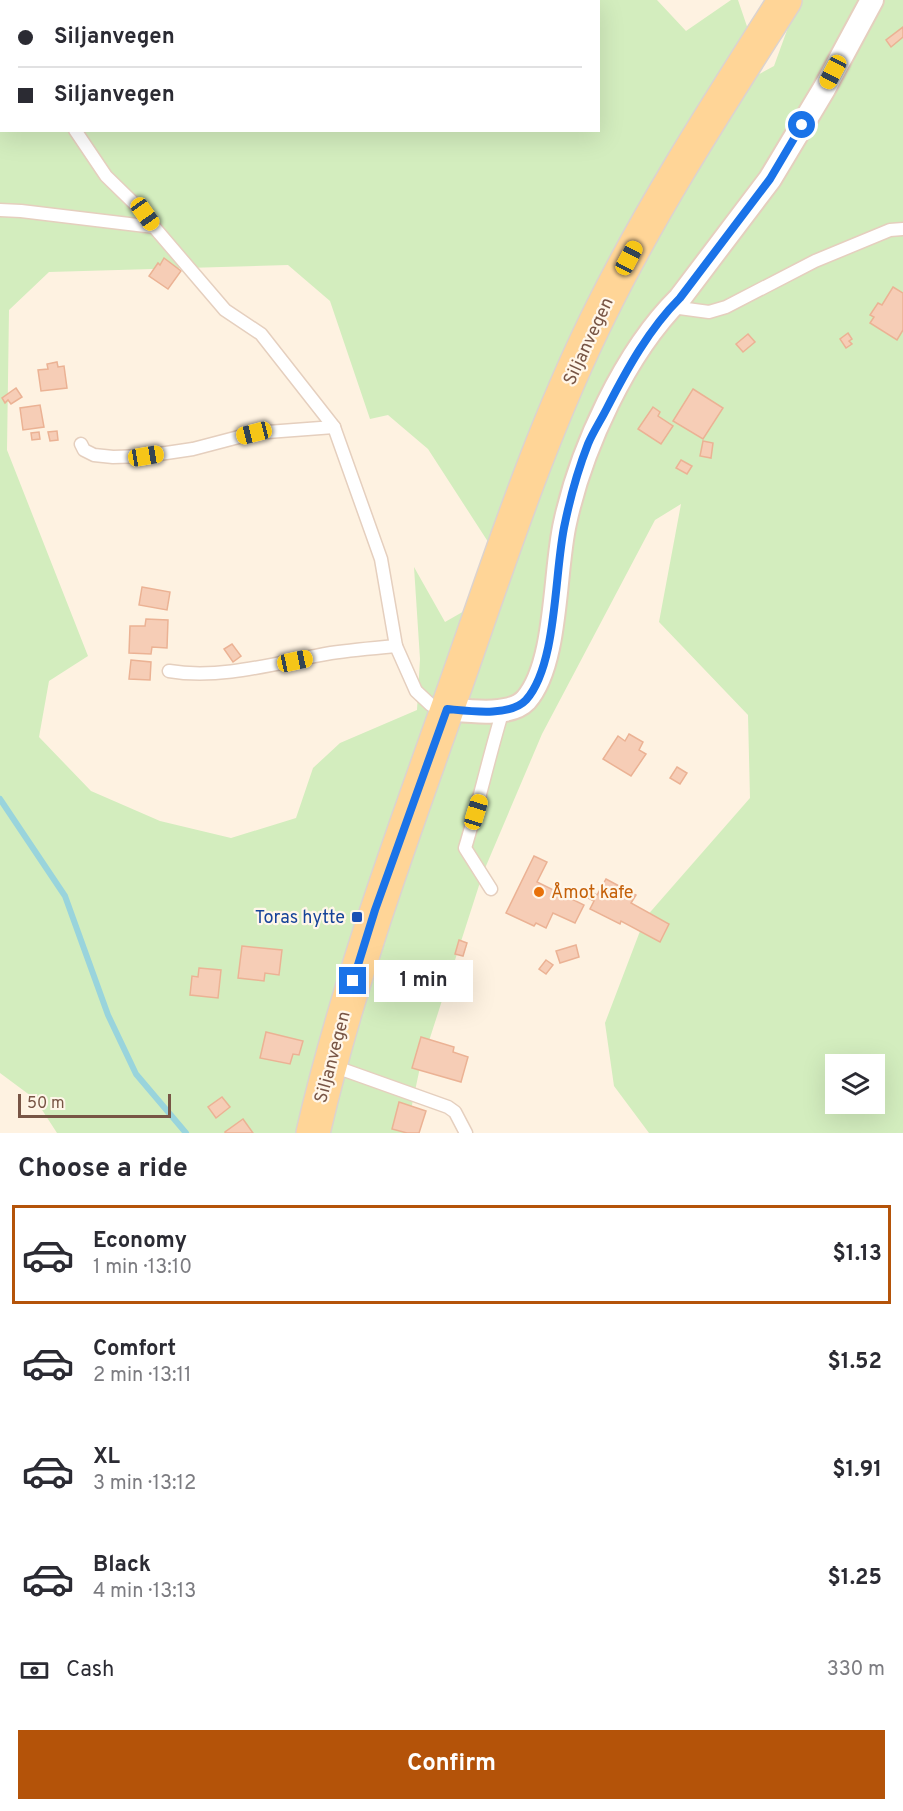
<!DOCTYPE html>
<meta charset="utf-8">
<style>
body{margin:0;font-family:Overpass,sans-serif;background:#f7f7f7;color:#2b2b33;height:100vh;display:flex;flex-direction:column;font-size:22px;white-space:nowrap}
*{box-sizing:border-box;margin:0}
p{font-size:20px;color:#7c7c81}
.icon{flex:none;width:33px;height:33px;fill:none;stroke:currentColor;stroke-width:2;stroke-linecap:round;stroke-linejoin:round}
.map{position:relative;height:1133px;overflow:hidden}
.side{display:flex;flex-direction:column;background:#fff;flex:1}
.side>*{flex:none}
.top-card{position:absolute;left:0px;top:0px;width:600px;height:132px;box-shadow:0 6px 24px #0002;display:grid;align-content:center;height:132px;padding:0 18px;background:#fff}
.tools{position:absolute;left:825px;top:1054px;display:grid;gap:12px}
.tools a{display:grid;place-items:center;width:60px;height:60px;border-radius:0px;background:#fff;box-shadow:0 6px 24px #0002;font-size:30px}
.scale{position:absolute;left:18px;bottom:15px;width:153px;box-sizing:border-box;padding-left:6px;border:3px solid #785545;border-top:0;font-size:16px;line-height:21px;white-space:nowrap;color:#785545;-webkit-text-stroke:4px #fff6e9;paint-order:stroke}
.end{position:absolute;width:27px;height:27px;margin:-14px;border:8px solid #1a73e8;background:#fff;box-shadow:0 0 0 3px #fff}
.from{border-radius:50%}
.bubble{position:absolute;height:42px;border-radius:0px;background:#fff;box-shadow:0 6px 24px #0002;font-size:20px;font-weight:700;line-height:42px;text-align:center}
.car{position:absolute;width:18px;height:36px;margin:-18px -9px;border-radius:8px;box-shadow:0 0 4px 2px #0007;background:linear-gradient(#f5c518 24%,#345 0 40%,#f5c518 0 76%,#345 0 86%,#f5c518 0)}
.top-card b{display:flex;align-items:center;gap:21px;height:57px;font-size:22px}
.top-card b+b{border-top:2px solid #e1e1e2}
.top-card i{width:15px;height:15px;background:#2b2b33}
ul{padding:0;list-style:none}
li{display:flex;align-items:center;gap:18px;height:99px;margin:0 12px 9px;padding:0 6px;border:3px solid transparent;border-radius:0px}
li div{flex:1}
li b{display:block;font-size:22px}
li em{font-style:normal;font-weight:700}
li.active{border-color:#b45309}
li>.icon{width:54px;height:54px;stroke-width:1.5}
h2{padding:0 18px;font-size:27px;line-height:72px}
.pay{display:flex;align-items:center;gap:15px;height:66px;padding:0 18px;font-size:22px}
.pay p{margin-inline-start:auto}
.action{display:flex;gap:12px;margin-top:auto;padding:12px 18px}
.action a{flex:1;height:69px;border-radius:0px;background:#b45309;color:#fff;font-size:24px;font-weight:700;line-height:69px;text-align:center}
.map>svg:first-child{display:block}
.green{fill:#d3edbe;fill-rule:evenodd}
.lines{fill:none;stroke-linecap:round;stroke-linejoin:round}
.stream{stroke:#99d4dc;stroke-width:6}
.building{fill:#f6cdb6;stroke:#ebb294;stroke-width:1.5}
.service-casing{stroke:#e5cfbe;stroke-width:15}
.minor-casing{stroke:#e5cfbe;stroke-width:26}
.primary-casing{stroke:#dcd3cf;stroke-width:36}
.service{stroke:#fff;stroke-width:12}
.minor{stroke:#fff;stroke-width:22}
.primary{stroke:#ffd597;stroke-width:33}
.route{stroke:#1a73e8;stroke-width:8}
.food-dot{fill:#e8710a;stroke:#fff6e9;stroke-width:2}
.transit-dot{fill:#1a4fb4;stroke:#fff6e9;stroke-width:2}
.labels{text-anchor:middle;stroke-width:4.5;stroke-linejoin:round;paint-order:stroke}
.street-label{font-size:18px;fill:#785545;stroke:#fff6e9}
.food-label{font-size:18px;fill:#c56008;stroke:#fff6e9;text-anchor:start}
.transit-label{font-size:18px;fill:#164399;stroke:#fff6e9;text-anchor:end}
</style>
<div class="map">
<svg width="903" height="1133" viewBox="0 0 903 1133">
<rect width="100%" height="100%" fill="#fef2e1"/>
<path class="green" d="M0 0H657L686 31 731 0H738L753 44 752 78 774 66 798 0H903V1133H649L614 1086 605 1023 645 918 750 798 748 715 659 622 681 504 655 520 542 734 483 873 419 1072 406 1133H57L35 1099 0 1073ZM2 2H598V130H2ZM288 265 330 301 370 419 388 415 428 449 492 548 480 602 445 622 414 567 420 659 417 710 340 743 313 768 296 818 231 838 160 821 91 791 39 737 49 681 88 656 7 450 9 310 49 272ZM836 1065H874V1104H836Z"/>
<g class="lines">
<path class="stream" d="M0 799 65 896 108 1015 136 1074 186 1133"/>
</g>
<g class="building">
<path d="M903 27V37L891 47 886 40Z"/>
<path d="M164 258 181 271 168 289 149 276 158 263 160 265Z"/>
<path d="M893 287 903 293V330L897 340 870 323 874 317 870 315 878 303 882 305Z"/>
<path d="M848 333 852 339 849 341 852 344 846 348 840 339Z"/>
<path d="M748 334 755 342 743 352 736 344Z"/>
<path d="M57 362 58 367 64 366 67 388 41 391 38 370 48 369 47 364Z"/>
<path d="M16 388 22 397 11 404 8 400 5 403 2 398Z"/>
<path d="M693 389 723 408 703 439 673 421Z"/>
<path d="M40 405 44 427 23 430 20 408Z"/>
<path d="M653 407 660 412 658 416 673 426 661 444 638 429Z"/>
<path d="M57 431 58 440 50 441 48 432Z"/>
<path d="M39 432 40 439 32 440 31 433Z"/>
<path d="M703 441 713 443 711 458 700 456Z"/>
<path d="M681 460 692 466 687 474 676 468Z"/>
<path d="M142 587 170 592 167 610 139 605Z"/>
<path d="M146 619 168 620 167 648 152 647 151 654 129 653 130 626H145Z"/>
<path d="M232 644 241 656 233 662 224 649Z"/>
<path d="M131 660 151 662 150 680 129 679Z"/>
<path d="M629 734 643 742 639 750 646 754 631 776 603 759 618 736 625 741Z"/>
<path d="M677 767 687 773 680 784 670 778Z"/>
<path d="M534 856 547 862 537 882 584 905 575 923 553 913 546 928 536 923 534 926 506 913Z"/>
<path d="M606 879 636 895 631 903 669 924 660 942 621 921 620 924 590 909 594 901 588 898 591 892 597 895Z"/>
<path d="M459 940 467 943 463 956 455 954Z"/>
<path d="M576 945 579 957 560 963 556 951Z"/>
<path d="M242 946 282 950 279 975 265 973 264 981 238 978Z"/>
<path d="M546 960 553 965 546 974 539 969Z"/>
<path d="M199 968 221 970 218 998 190 995 192 976 198 977Z"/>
<path d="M266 1032 303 1041 299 1055 293 1054 290 1064 260 1058Z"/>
<path d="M421 1037 454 1047 453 1052 468 1057 461 1082 412 1068Z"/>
<path d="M222 1097 230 1107 216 1118 208 1107Z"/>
<path d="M399 1102 426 1111 419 1133H407L392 1129Z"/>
<path d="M243 1119 253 1133H225V1132Z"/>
</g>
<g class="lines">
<defs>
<g id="service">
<path d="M75 130 106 176 145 214 154 227"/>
<path d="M0 210 21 211 154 227 225 310 261 334 334 427 381 559 396 646 416 691 431 705 446 709"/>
<path d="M672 307 709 312 726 307 815 261 890 230 903 229"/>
<path d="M81 444 84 450 94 455 113 457 146 456 193 449 254 433 334 427"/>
<path d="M169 671C222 680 279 662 331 653 352 650 374 648 396 646"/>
<path d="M491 889 465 848C479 802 489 756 503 710"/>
<path d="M333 1066 448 1107 455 1112 466 1133"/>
</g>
<path id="minor" d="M447 709C469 711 510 717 526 700 558 664 554 570 565 523 581 449 625 352 680 298L770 179 824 89 872 0"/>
<path id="primary" d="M313 1133C348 982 402 837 454 690 499 562 541 431 602 309 655 202 721 101 785 0"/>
</defs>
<use href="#service" class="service-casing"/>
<use href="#minor" class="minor-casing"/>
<use href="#primary" class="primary-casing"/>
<use href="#service" class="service"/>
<use href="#minor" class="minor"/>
<use href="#primary" class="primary"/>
</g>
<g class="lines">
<path class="route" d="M353 981 375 910 447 709C469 711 510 717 526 700 558 664 554 570 565 523 570 499 579 467 588 444 593 432 601 420 607 408 627 369 649 329 680 298L770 179 802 125"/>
</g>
<circle class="food-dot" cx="539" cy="892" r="6"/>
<rect class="transit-dot" x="351" y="911" width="12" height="12" rx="3"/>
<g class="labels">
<g class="street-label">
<text transform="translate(588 341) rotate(-65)" y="6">Siljanvegen</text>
<text transform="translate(332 1057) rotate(-75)" y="6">Siljanvegen</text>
</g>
<g class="food-label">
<text x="551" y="898">Åmot kafe</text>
</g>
<g class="transit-label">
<text x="345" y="923">Toras hytte</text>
</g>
</g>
</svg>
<div class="tools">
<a><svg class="icon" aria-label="layers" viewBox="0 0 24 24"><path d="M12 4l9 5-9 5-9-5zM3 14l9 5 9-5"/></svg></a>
</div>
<div class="scale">50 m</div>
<i class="end from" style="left:802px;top:125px"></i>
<i class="end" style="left:353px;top:981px"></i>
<div class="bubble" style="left:374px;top:960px;width:99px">1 min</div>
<i class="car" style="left:833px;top:72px;rotate:208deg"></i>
<i class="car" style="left:145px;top:214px;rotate:145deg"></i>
<i class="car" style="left:629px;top:258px;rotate:28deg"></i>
<i class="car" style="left:254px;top:433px;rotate:256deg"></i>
<i class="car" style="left:146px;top:456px;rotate:81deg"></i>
<i class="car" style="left:295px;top:661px;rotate:78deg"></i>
<i class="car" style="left:476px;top:812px;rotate:17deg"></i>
<div class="top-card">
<b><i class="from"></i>Siljanvegen</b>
<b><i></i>Siljanvegen</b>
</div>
</div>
<section class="side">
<h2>Choose a ride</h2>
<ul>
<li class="active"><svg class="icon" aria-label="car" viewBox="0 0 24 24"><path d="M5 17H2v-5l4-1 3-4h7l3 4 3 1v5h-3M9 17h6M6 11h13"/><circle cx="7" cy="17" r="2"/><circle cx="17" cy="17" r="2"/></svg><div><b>Economy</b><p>1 min · 13:10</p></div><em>$1.13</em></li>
<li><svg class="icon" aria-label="car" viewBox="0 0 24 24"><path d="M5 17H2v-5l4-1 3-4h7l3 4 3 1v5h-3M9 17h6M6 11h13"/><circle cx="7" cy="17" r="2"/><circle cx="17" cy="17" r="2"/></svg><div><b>Comfort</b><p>2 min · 13:11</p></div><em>$1.52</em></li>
<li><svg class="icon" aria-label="car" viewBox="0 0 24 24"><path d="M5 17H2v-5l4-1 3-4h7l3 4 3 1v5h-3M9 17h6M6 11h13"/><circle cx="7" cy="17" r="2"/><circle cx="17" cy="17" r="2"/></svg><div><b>XL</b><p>3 min · 13:12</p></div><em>$1.91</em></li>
<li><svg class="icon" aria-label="car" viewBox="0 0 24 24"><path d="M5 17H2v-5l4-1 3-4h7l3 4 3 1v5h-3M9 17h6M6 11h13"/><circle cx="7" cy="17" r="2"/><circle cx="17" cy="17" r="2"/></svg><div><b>Black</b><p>4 min · 13:13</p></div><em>$1.25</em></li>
</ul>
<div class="pay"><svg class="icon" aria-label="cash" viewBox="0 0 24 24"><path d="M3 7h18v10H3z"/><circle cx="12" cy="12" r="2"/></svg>Cash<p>330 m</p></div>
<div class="action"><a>Confirm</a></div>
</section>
